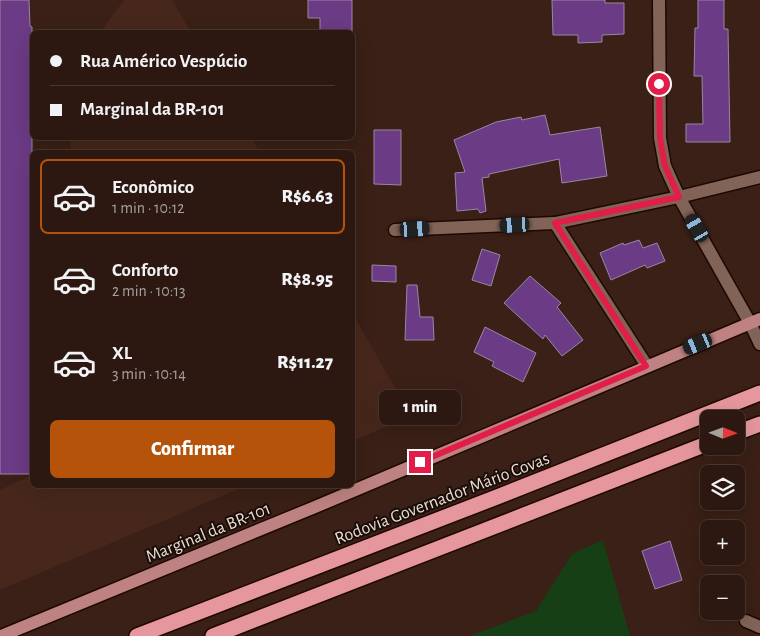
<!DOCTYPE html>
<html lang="pt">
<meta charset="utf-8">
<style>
body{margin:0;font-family:"Alegreya Sans",sans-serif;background:#38251e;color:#f1f3f6;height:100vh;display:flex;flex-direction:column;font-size:19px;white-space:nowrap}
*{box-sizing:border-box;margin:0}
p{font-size:16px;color:#a6a09f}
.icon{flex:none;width:28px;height:28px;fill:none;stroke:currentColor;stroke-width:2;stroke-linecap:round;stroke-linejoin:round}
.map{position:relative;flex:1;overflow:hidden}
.side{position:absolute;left:30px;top:150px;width:325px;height:338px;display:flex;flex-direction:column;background:#2c1810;border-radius:8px;box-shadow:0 5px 20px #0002,0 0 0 1px #483730}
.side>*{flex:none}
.guide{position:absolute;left:30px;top:30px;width:325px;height:110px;border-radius:8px;box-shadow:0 5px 20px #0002,0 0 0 1px #483730;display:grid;align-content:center;height:110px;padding:0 20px;background:#2c1810}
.needle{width:32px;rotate:91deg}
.buttons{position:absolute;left:700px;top:410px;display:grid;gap:10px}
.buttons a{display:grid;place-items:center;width:45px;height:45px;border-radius:8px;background:#2c1810;box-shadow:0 5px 20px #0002,0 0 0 1px #483730;font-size:25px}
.end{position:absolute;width:22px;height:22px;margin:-11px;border:6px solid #e11d48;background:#fff;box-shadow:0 0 0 2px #fff}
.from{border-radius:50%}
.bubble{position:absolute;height:35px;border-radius:8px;background:#2c1810;box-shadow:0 5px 20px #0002,0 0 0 1px #483730;font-size:16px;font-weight:800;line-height:35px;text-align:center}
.car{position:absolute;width:15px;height:30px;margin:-15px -8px;border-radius:6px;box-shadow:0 0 4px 1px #0007;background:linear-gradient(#222 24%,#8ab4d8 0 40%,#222 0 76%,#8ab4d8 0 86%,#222 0)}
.guide b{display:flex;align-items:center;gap:18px;height:48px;font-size:19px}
.guide b+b{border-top:1px solid #483730}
.guide i{width:12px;height:12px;background:#f1f3f6}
ul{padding:9px 0 0;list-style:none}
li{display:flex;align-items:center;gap:15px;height:75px;margin:0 10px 8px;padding:0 10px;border:2px solid transparent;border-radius:8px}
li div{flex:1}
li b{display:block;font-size:19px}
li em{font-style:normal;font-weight:800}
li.active{border-color:#b45309}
li>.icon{width:45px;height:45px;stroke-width:1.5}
.cta{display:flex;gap:10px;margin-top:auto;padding:10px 20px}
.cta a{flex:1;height:58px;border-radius:8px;background:#b45309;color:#fff;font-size:20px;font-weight:800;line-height:58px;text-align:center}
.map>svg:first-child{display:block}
.built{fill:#47271b}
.green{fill:#163f15}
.building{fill:#6b3b85;stroke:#9888a3}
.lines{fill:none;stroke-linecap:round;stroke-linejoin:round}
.minor-casing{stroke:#200802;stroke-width:15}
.major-casing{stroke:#200802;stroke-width:15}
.highway-casing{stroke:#200802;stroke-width:18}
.minor{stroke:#826357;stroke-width:12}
.major{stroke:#bd8281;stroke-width:12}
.highway{stroke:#e5979d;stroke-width:15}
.route{stroke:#e11d48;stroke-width:6}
.labels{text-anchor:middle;stroke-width:4;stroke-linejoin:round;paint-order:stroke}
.street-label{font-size:18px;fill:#ecdad3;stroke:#190d09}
</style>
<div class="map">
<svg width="760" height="636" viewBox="0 0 760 636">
<rect width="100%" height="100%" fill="#3a2016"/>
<g class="built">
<path d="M124 0H172L191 32H100Z"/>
<path d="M71 138H251L260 152H71Z"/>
<path d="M353 314 411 416 353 441H352Z"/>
<path d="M32 475V485H248L0 590V490Z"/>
</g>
<path class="green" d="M603 540 630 636H470L536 611 572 554Z"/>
<g class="building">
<path d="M0 0H29L30 26 32 27V233H31V264H32V423H31V474H0Z"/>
<path d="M308 0H352V32H320V18H308Z"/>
<path d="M552 0H605V3H624V34L602 35V42L578 43V35H553Z"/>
<path d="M698 0H724V29H728L730 142H686V124H703L702 76H694L695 28H698Z"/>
<path d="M545 115 550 135 600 127 607 176 562 183 559 159 489 174V177L482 178 486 211 480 213 478 209 457 211 455 173 465 172 454 140 496 122 521 117 522 120Z"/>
<path d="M374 130H401V185L374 184Z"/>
<path d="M639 240 643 248 657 243 665 261 647 268 645 265 611 280 600 253 623 243 624 245Z"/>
<path d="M482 249 500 255 491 286 472 280Z"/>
<path d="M372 265 396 266V282L372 281Z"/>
<path d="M530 276 561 303 557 307 583 340 562 356 545 335 543 339 504 303Z"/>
<path d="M407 285H417L420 317H433L434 340H405Z"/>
<path d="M485 327 536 353 523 382 492 366 494 362 474 352Z"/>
<path d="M670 541 682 580 655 589 642 551Z"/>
</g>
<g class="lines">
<defs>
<g id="minor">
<path d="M659 0 660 138 665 166 679 197 750 323 760 344"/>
<path d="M555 223 647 366"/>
<path d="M395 230 555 223 679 197 760 177"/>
<path d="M746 621 760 627"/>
</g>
<path id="major" d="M1 636 315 507 760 319"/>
<g id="highway">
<path d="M736 433 760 424"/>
<path d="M137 636 497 497 760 393"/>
<path d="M213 636 709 443"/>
</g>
</defs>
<use href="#minor" class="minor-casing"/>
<use href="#major" class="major-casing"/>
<use href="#highway" class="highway-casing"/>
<use href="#minor" class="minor"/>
<use href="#major" class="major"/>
<use href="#highway" class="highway"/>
</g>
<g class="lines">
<path class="route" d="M420 462 646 366 555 223 679 197 665 166 660 138 659 84"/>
</g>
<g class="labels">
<g class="street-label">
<text transform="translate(442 498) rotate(-21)" y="6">Rodovia Governador Mário Covas</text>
<text transform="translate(208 532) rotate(-22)" y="6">Marginal da BR-101</text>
</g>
</g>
</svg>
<div class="buttons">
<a><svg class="needle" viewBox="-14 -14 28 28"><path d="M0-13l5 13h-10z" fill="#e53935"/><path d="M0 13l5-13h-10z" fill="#a6a09f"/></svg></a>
<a><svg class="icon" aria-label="layers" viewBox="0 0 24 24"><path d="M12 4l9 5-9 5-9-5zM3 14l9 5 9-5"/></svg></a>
<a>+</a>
<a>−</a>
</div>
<i class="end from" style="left:659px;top:84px"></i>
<i class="end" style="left:420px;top:462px"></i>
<div class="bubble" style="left:379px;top:390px;width:82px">1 min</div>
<i class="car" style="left:515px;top:225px;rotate:267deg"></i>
<i class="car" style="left:697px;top:228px;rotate:330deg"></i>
<i class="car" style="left:415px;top:229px;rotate:87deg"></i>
<i class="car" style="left:698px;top:344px;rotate:248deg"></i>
<div class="guide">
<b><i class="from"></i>Rua Américo Vespúcio</b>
<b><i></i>Marginal da BR-101</b>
</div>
<section class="side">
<ul>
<li class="active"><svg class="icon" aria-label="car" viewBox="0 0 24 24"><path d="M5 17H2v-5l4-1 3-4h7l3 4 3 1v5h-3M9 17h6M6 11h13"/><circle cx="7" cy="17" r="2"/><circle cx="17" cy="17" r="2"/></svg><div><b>Econômico</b><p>1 min · 10:12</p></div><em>R$6.63</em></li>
<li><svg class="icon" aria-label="car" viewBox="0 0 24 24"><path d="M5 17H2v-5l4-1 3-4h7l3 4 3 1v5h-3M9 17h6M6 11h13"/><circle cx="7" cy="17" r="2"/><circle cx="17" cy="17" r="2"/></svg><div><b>Conforto</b><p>2 min · 10:13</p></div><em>R$8.95</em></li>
<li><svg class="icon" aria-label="car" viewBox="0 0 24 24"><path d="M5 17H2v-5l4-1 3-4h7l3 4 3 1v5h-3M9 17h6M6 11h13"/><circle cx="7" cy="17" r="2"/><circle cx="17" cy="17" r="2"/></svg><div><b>XL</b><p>3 min · 10:14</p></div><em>R$11.27</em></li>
</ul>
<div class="cta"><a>Confirmar</a></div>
</section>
</div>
